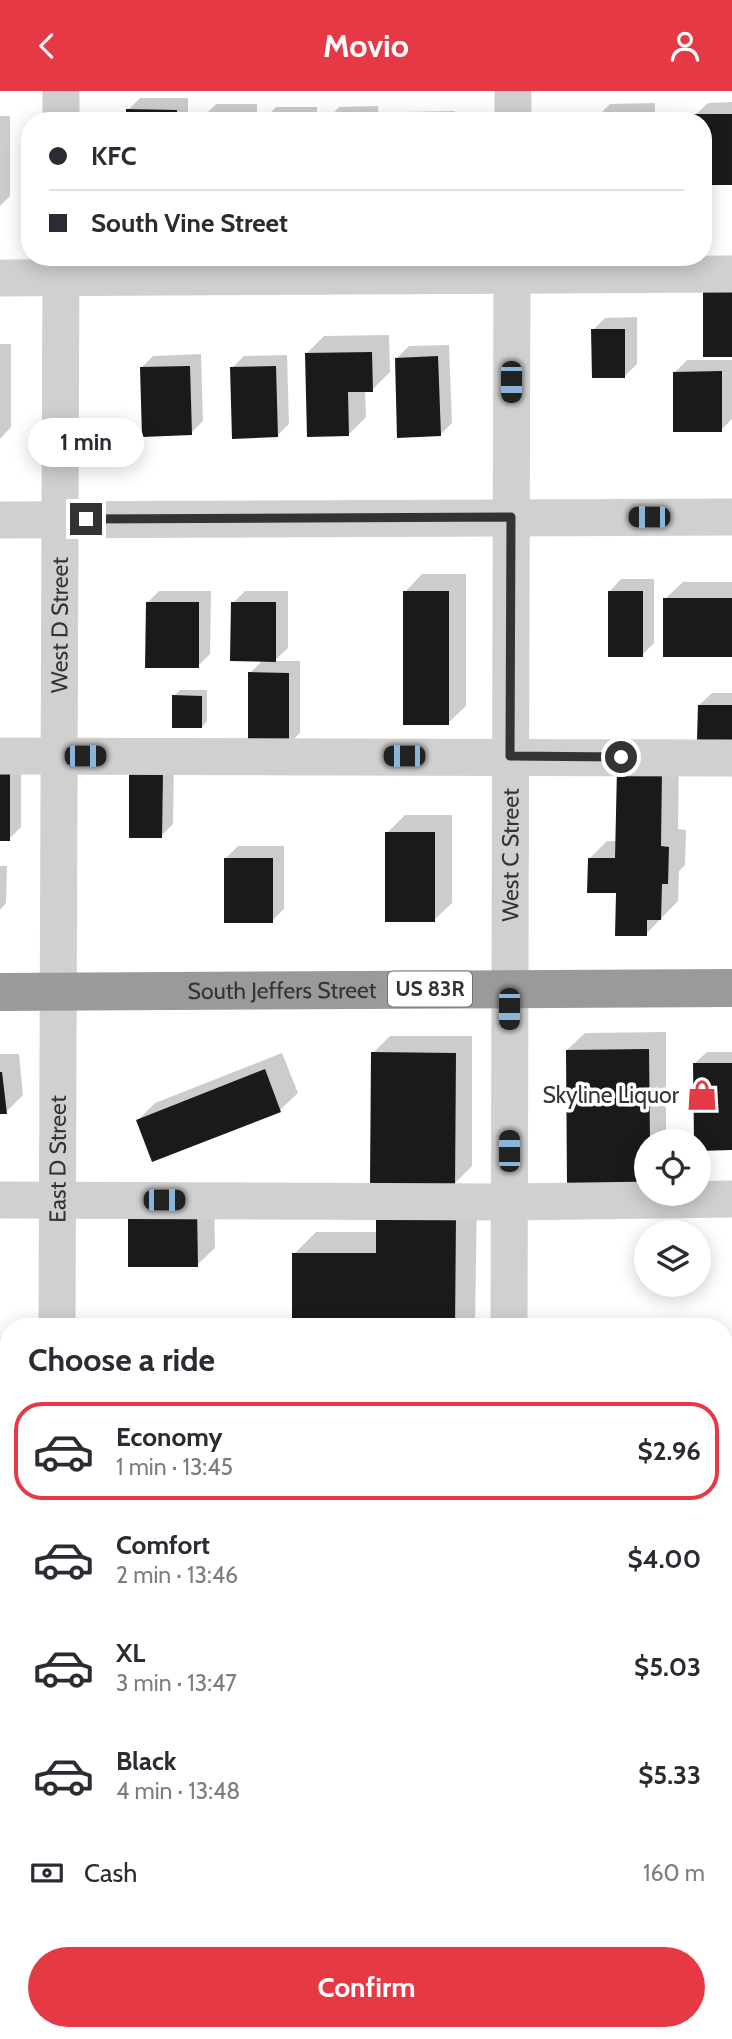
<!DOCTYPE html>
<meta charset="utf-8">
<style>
body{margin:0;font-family:Cabin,sans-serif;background:#f7f7f7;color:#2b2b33;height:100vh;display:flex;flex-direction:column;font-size:26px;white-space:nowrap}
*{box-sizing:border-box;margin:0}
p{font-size:23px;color:#7c7c81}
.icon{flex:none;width:38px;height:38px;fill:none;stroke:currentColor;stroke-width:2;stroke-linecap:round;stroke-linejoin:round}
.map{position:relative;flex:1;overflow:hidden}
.panel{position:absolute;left:0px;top:1227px;width:733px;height:723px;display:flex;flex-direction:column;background:#fff;border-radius:28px 28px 0 0;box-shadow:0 4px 18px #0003}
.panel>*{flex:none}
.banner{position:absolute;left:21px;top:21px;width:691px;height:154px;border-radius:28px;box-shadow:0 4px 18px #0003;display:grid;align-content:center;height:154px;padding:0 28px;background:#fff}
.tools{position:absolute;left:634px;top:1038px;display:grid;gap:14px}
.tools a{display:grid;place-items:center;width:77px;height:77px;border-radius:50%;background:#fff;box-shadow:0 4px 18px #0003;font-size:35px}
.end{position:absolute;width:32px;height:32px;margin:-16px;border:9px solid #333;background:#fff;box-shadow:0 0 0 4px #fff}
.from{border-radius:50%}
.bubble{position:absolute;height:49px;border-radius:24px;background:#fff;box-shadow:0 4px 18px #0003;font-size:23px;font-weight:700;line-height:49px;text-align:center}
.car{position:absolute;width:21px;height:42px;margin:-21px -10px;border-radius:9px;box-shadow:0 0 5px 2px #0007;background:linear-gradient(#222 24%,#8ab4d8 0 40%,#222 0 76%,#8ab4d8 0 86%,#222 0)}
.banner b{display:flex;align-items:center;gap:24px;height:66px;font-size:26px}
.banner b+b{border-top:2px solid #e1e1e2}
.banner i{width:18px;height:18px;background:#2b2b33}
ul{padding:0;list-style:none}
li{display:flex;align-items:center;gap:21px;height:98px;margin:0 14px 10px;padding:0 14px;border:4px solid transparent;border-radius:28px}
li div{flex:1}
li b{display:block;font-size:26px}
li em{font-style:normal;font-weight:700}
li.active{border-color:#e63946}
li>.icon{width:63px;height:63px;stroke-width:1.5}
h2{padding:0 28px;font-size:32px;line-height:84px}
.pay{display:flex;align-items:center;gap:18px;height:77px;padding:0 28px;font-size:26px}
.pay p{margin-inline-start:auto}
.action{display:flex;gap:14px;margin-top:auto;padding:14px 28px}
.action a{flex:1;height:80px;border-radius:42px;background:#e63946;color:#fff;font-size:28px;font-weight:700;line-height:80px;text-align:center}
header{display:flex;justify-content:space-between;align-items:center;height:91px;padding:0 28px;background:#e63946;color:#fff;font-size:32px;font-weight:700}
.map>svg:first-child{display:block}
.shadow{fill:#0003}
.building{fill:#1a1a1a}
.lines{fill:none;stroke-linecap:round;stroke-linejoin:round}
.minor{stroke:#d0d0d0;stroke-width:37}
.highway{stroke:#9a9a9a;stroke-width:38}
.route{stroke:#333;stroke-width:9}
.labels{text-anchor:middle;stroke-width:7;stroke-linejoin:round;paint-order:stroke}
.shield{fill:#fff;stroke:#707070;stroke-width:2}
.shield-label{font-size:21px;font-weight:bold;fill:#333}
.street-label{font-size:23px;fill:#333;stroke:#fff}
.poi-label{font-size:23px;fill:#333;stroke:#fff;text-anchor:end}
</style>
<header><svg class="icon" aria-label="back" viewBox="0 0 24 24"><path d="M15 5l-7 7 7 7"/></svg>Movio<svg class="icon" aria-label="person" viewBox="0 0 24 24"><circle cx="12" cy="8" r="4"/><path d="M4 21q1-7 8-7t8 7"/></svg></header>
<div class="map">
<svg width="732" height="1948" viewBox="0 0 732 1948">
<rect width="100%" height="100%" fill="#fff"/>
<g class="shadow">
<path d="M140 7H188V30H128V19Z"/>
<path d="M732 11V92H704V30L695 24 708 12Z"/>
<path d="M655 12V30H598V25L610 13Z"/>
<path d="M216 13H257V30H204V25Z"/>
<path d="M378 15 379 30H327L339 16Z"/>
<path d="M276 16H317V30H263Z"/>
<path d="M455 20V30H395L404 21Z"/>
<path d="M0 25H10V105L0 115Z"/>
<path d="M121 166H159V171L121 176Z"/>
<path d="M217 166H259L252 174 217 175Z"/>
<path d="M277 166H324L316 174H277Z"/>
<path d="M637 226V273L625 285 593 239 605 227Z"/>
<path d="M389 244 390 281 372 299H365L366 326 348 344 306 263 324 245Z"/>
<path d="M0 253H11V336L0 348Z"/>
<path d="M449 254 452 332 440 344 397 267 409 255Z"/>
<path d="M201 263 203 330 191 342 141 277 153 265Z"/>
<path d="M287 264 289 333 277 345 232 277 244 265Z"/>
<path d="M687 269H732V328L721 339 675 281Z"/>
<path d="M422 483H466V615L448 632 405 501Z"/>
<path d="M621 488H654V552L642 564 609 501Z"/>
<path d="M683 491H732V564L665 508Z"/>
<path d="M159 500H211L210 563 198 575 147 512Z"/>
<path d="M245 500H288V557L274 570H300V642L288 654 250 582 263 569 233 512Z"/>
<path d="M180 599H207V630L202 636 174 605Z"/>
<path d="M712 602H732V648L699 614Z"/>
<path d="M679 661 678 738 686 739 685 774 679 780 678 810 646 843 617 800 589 768 607 750H617L618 678Z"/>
<path d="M0 667H21V736L9 748H0Z"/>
<path d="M174 669 173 733 161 745 131 681Z"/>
<path d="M405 724H452V812L434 829 387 742Z"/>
<path d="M238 755H284V818L272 830 226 767Z"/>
<path d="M0 775H7L6 812 0 819Z"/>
<path d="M666 941V1050H646L567 959 585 942Z"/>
<path d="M390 945H472V1075L454 1093 373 962Z"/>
<path d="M707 961H732V1058L695 1050 694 973Z"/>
<path d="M282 962 298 1002 280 1019 138 1029 155 1012Z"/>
<path d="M0 963H19L23 1004 6 1021H0Z"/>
<path d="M214 1100 215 1157 197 1174 130 1175Z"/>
<path d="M477 1105 475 1236H293L294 1163 316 1141H378Z"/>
<path d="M0 1390H6V1473L0 1479Z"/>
<path d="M732 1414V1509L724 1510V1421Z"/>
</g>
<g class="building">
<path d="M126 18 177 19 176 30H126Z"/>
<path d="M694 23H732V94H704V30H694Z"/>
<rect x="202" y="24" width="44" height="6"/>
<rect x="597" y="24" width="47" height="6"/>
<path d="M367 26V30H325V27Z"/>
<rect x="262" y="27" width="40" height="3"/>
<path d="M732 199V266H703V200Z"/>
<path d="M591 238H625V287H592Z"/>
<path d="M372 261 373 301H348L349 345 307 346 305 262Z"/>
<path d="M438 265 441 345 397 347 395 267Z"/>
<path d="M190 275 192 344 142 346 140 276Z"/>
<path d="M276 275 278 346 232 348 230 276Z"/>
<path d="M722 280V341H673V281Z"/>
<rect x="403" y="500" width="46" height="134"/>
<rect x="608" y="500" width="35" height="66"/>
<rect x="663" y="507" width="69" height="59"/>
<path d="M146 511H199V577H145Z"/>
<path d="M231 511H276V571L230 570Z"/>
<path d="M248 581 289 582V656L248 655Z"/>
<path d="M172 604 202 605V637H172Z"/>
<path d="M698 614H732V650L697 649Z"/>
<path d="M617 677 662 678 661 755 669 756 668 793H662L661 829H647V845H615L616 802H587L588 767H615Z"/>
<rect x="0" y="678" width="10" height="72"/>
<path d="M129 680 163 681 162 747H129Z"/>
<rect x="385" y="741" width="50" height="90"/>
<rect x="224" y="767" width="49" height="65"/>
<path d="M649 958 650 1050H646V1095H567L566 959Z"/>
<path d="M371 961 456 962 455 1095 370 1094Z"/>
<path d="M693 972H732V1059L698 1060V1050H694Z"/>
<path d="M265 978 281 1021 152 1071 136 1029Z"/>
<path d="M0 981H2L7 1023H0Z"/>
<path d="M128 1117H197L198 1176H128Z"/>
<path d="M376 1126H456L455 1236H292V1162H376Z"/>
<rect x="724" y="1424" width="8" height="87"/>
</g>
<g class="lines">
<g class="minor">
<path d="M61 30V0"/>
<path d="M513 30V0"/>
<path d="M0 187 732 183"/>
<path d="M0 429 732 426"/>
<path d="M0 665 732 667"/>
<path d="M0 1109 509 1111 732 1108"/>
<path id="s1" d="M57 1236 61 166"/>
<path id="s2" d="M509 1236 512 166"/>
<path d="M724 1530H732"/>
<path d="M0 1532H9"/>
<path d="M724 1761H732"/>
<path d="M0 1770H9"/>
<path d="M57 1941V1948"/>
<path d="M509 1948V1941"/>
</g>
<g class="highway">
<path id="s3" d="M0 901 732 897"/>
<path d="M0 1299H9"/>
<path d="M724 1300H732"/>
</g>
</g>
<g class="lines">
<path class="route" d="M86 428 511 426 510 665 621 666"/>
</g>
<defs>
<symbol id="shop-bare" viewBox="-9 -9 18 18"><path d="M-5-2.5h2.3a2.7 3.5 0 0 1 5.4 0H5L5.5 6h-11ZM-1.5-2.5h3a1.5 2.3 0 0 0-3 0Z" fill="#e63946" stroke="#fff" stroke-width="2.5" paint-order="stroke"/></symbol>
</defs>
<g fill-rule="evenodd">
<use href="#shop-bare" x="680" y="982" width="44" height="44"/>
</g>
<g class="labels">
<rect class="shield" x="388" y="880.5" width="84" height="35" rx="5"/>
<g class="shield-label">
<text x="430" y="905">US 83R</text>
</g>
<g class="street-label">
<text dy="8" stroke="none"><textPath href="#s1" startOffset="702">West D Street</textPath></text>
<text dy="8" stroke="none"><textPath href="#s2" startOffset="472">West C Street</textPath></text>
<text dy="8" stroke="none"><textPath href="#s3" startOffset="282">South Jeffers Street</textPath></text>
<text dy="8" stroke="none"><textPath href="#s1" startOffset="168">East D Street</textPath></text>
</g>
<g class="poi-label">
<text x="679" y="1012">Skyline Liquor</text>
</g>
</g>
</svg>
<div class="tools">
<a><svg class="icon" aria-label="locate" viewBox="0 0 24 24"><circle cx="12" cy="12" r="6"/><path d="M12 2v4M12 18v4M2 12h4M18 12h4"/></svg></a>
<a><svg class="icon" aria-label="layers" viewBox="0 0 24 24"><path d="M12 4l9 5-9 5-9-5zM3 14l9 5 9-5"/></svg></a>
</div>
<i class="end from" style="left:621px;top:666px"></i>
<i class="end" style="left:86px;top:428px"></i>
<div class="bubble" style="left:28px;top:327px;width:116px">1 min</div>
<i class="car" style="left:511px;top:291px;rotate:180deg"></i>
<i class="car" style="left:649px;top:426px;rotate:270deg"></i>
<i class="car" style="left:85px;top:665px;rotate:90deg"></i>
<i class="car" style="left:404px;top:665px;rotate:270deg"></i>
<i class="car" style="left:509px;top:918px;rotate:180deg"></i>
<i class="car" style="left:509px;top:1060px;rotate:0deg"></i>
<i class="car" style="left:164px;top:1109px;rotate:90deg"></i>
<div class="banner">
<b><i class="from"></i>KFC</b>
<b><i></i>South Vine Street</b>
</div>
<section class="panel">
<h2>Choose a ride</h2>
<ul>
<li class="active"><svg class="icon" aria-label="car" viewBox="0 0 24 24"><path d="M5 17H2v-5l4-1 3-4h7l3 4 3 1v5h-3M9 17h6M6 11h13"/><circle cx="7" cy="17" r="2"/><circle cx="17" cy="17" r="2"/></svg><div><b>Economy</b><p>1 min · 13:45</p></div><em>$2.96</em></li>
<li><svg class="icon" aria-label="car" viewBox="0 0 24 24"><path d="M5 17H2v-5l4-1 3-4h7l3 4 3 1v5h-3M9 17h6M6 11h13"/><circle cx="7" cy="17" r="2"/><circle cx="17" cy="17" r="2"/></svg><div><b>Comfort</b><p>2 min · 13:46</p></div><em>$4.00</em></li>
<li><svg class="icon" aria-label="car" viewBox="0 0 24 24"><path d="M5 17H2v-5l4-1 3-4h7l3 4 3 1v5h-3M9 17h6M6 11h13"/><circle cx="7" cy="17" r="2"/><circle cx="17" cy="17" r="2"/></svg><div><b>XL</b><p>3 min · 13:47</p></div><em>$5.03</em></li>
<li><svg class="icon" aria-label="car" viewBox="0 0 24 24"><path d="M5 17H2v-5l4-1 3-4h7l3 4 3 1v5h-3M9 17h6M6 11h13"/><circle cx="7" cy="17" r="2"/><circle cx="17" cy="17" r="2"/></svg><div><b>Black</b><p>4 min · 13:48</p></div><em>$5.33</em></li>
</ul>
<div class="pay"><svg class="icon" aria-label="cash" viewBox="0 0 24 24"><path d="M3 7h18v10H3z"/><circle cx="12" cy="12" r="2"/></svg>Cash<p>160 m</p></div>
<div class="action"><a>Confirm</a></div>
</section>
</div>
